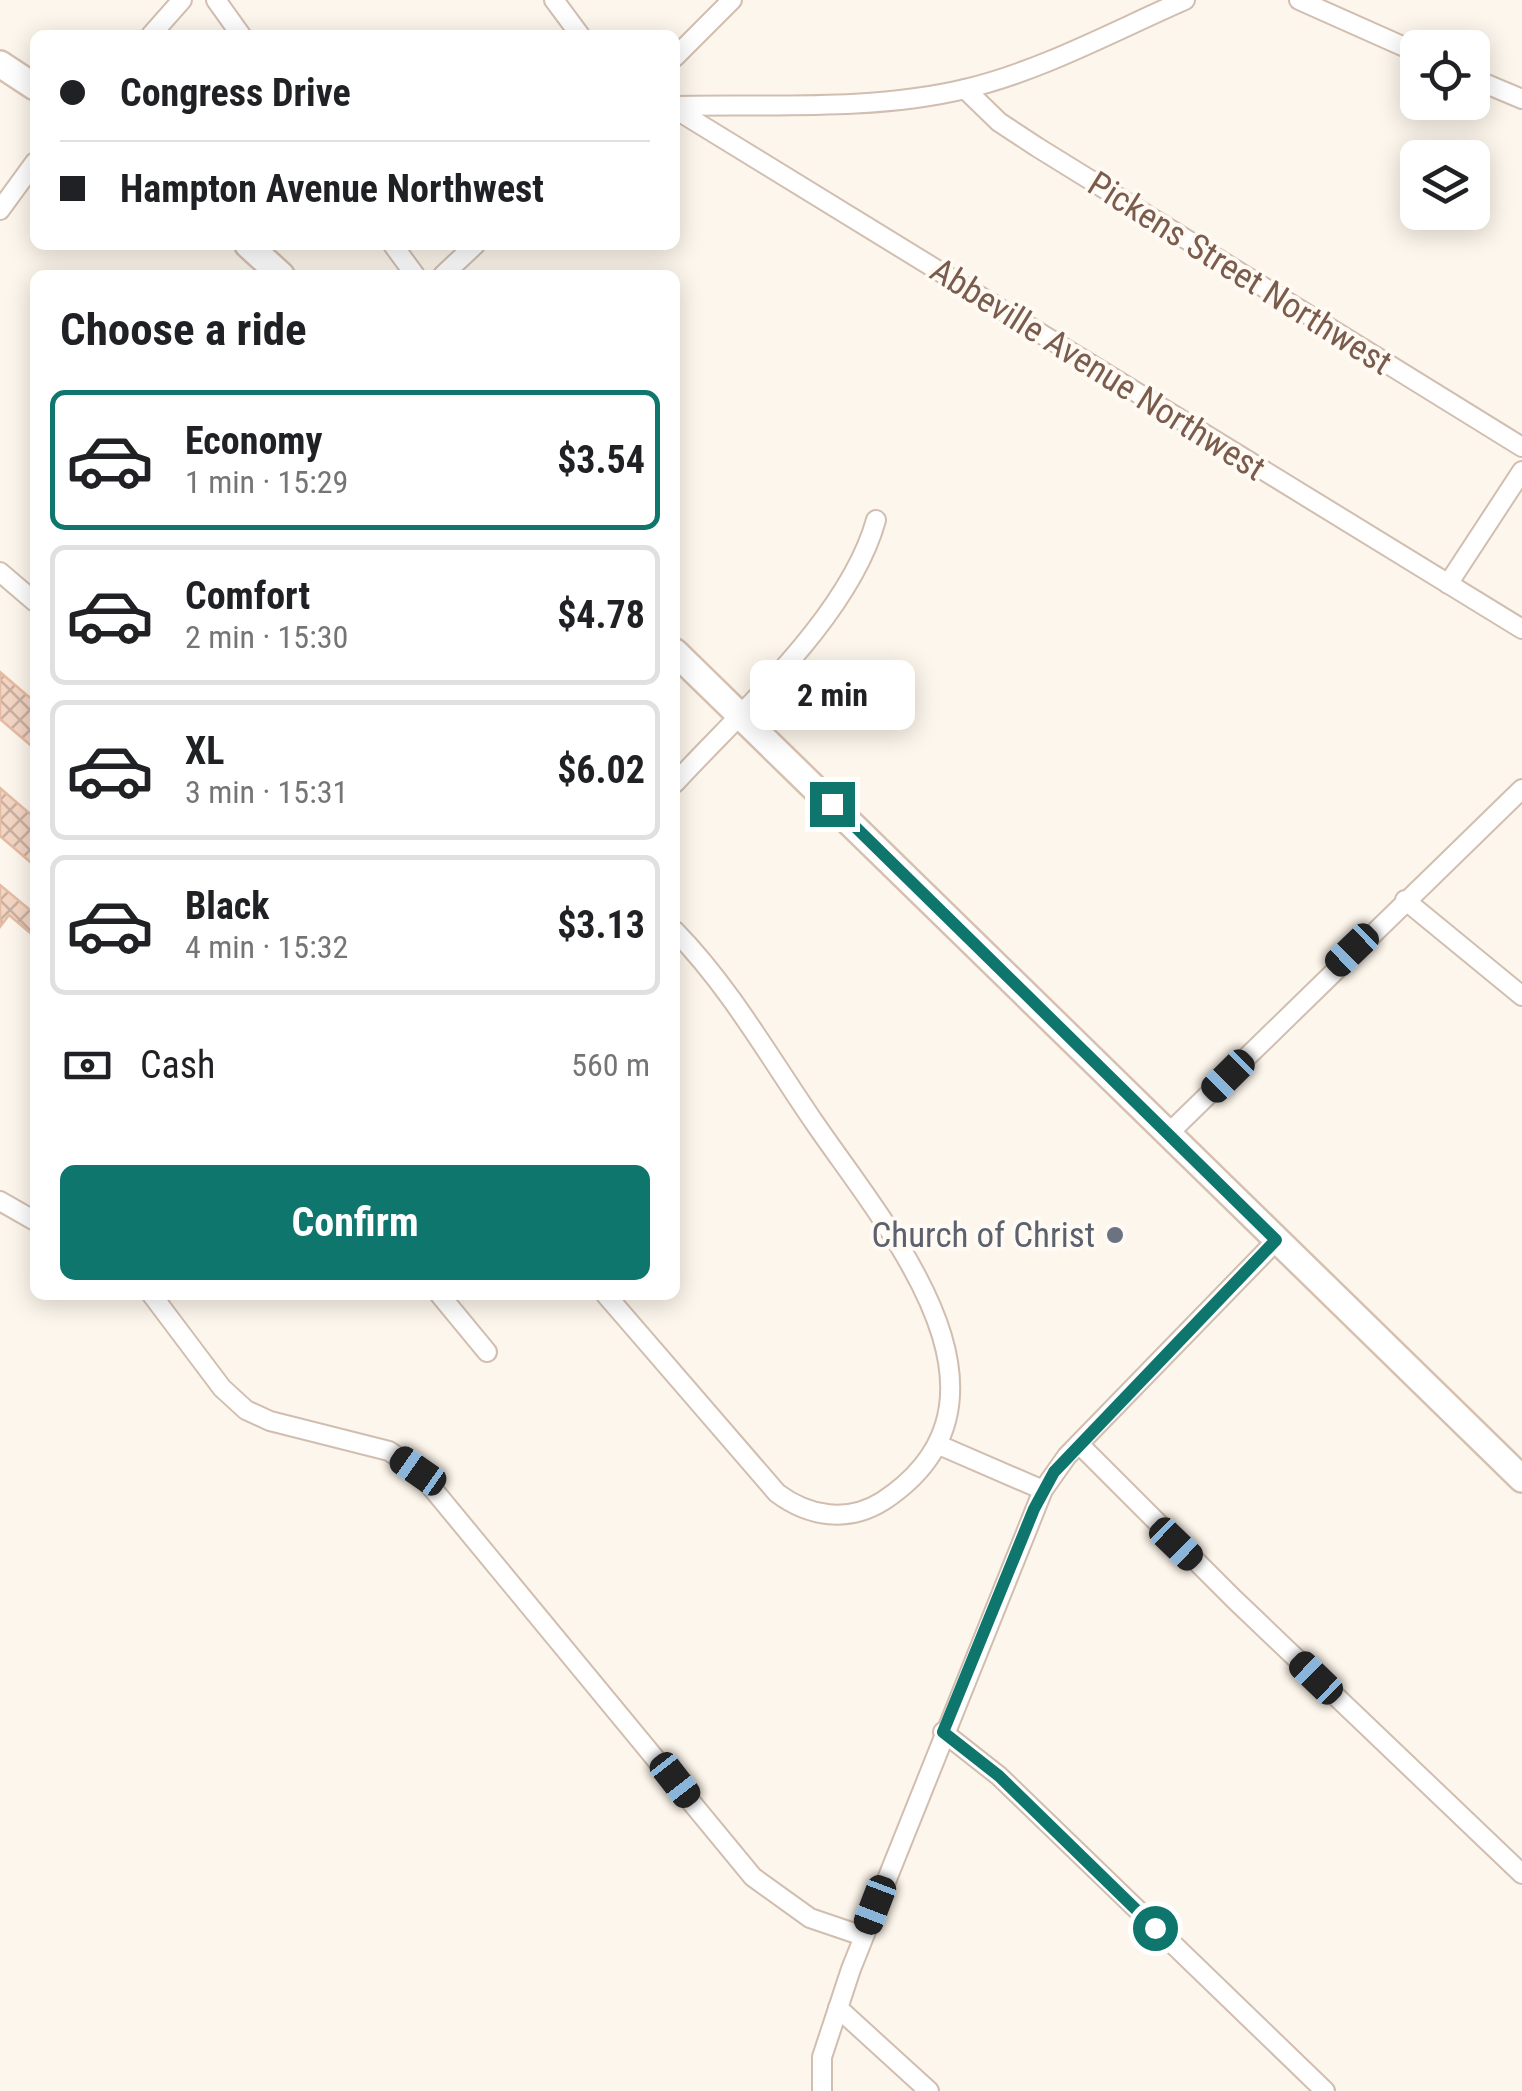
<!DOCTYPE html>
<meta charset="utf-8">
<style>
body{margin:0;font-family:"Roboto Condensed",sans-serif;background:#f2f2f2;color:#202124;height:100vh;display:flex;flex-direction:column;font-size:38px;white-space:nowrap}
*{box-sizing:border-box;margin:0}
p{font-size:32px;color:#757577}
.icon{flex:none;width:55px;height:55px;fill:none;stroke:currentColor;stroke-width:2;stroke-linecap:round;stroke-linejoin:round}
.map{position:relative;flex:1;overflow:hidden}
.drawer{position:absolute;left:30px;top:270px;width:650px;height:1030px;display:flex;flex-direction:column;background:#fff;border-radius:15px;box-shadow:0 5px 25px #0003}
.drawer>*{flex:none}
.top-card{position:absolute;left:30px;top:30px;width:650px;height:220px;border-radius:15px;box-shadow:0 5px 25px #0003;display:grid;align-content:center;height:220px;padding:0 30px;background:#fff}
.tools{position:absolute;left:1400px;top:30px;display:grid;gap:20px}
.tools a{display:grid;place-items:center;width:90px;height:90px;border-radius:15px;background:#fff;box-shadow:0 5px 25px #0003;font-size:50px}
.end{position:absolute;width:45px;height:45px;margin:-22px;border:12px solid #0f766e;background:#fff;box-shadow:0 0 0 5px #fff}
.from{border-radius:50%}
.bubble{position:absolute;height:70px;border-radius:15px;background:#fff;box-shadow:0 5px 25px #0003;font-size:32px;font-weight:700;line-height:70px;text-align:center}
.car{position:absolute;width:30px;height:60px;margin:-30px -15px;border-radius:12px;box-shadow:0 0 8px 2px #0007;background:linear-gradient(#222 24%,#8ab4d8 0 40%,#222 0 76%,#8ab4d8 0 86%,#222 0)}
.top-card b{display:flex;align-items:center;gap:35px;height:95px;font-size:38px}
.top-card b+b{border-top:2px solid #e0e0e0}
.top-card i{width:25px;height:25px;background:#202124}
ul{padding:0;list-style:none}
li{display:flex;align-items:center;gap:30px;height:140px;margin:0 20px 15px;padding:0 10px;border:5px solid #e0e0e0;border-radius:15px}
li div{flex:1}
li b{display:block;font-size:38px}
li em{font-style:normal;font-weight:700}
li.active{border-color:#0f766e}
li>.icon{width:90px;height:90px;stroke-width:1.5}
h2{padding:0 30px;font-size:45px;line-height:120px}
.pay{display:flex;align-items:center;gap:25px;height:110px;padding:0 30px;font-size:38px}
.pay p{margin-inline-start:auto}
.cta{display:flex;gap:20px;margin-top:auto;padding:20px 30px}
.cta a{flex:1;height:115px;border-radius:15px;background:#0f766e;color:#fff;font-size:40px;font-weight:700;line-height:115px;text-align:center}
.map>svg:first-child{display:block}
.building{fill:url(#building-cross-hatch);stroke:#e6bba3;stroke-width:2.5}
.lines{fill:none;stroke-linecap:round;stroke-linejoin:round}
.street-casing{stroke:#d1beb0;stroke-width:22}
.secondary-casing{stroke:#d6c0b0;stroke-width:30}
.street{stroke:#fff;stroke-width:18}
.secondary{stroke:#fff;stroke-width:25}
.route{stroke:#0f766e;stroke-width:12}
.worship-dot{fill:#6b7280;stroke:#fffaf3;stroke-width:4}
.labels{text-anchor:middle;stroke-width:8;stroke-linejoin:round;paint-order:stroke}
.street-label{font-size:35px;fill:#7a5c4d;stroke:#fffaf3}
.worship-label{font-size:35px;fill:#5b616d;stroke:#fffaf3;text-anchor:end}
</style>
<div class="map">
<svg width="1522" height="2091" viewBox="0 0 1522 2091">
<defs>
<pattern id="building-cross-hatch" width="8" height="8" patternUnits="userSpaceOnUse" patternTransform="scale(2.5)"><rect width="8" height="8" fill="#f3d5c3"/><path d="M0 0l8 8M0 8l8-8" fill="none" stroke="#cab0a1"/></pattern>
</defs>
<rect width="100%" height="100%" fill="#fdf6ec"/>
<g class="building">
<path d="M0 672 35 702V749L0 719Z"/>
<path d="M0 788 35 818V866L0 836Z"/>
<path d="M0 885 35 914V937L9 915 0 927Z"/>
</g>
<g class="lines">
<defs>
<g id="street">
<path d="M216 0 241 35"/>
<path d="M554 0 580 35"/>
<path d="M1299 0 1418 53"/>
<path d="M151 35 182 0"/>
<path d="M675 57 732 0"/>
<path d="M1472 78 1522 99"/>
<path d="M965 89 999 122 1037 147 1522 447"/>
<path d="M675 106C769 104 873 111 965 89 1041 71 1114 31 1185 0"/>
<path d="M675 109 1522 629"/>
<path d="M0 210 35 162"/>
<path d="M393 245 415 275"/>
<path d="M443 275 475 245"/>
<path d="M0 572 35 602"/>
<path d="M1448 584 1522 471"/>
<path d="M675 783C742 710 849 617 876 520"/>
<path d="M1405 900 1522 996"/>
<path d="M1168 1134 1522 789"/>
<path d="M0 1201 35 1221"/>
<path d="M152 1295 222 1388 246 1410 270 1421 389 1451 418 1471 753 1877 810 1918 863 1936"/>
<path d="M440 1295 487 1352"/>
<path d="M606 1295 777 1493C809 1517 848 1523 883 1501 1039 1398 884 1225 814 1122 770 1058 729 986 675 931"/>
<path d="M1079 1444 1234 1599 1522 1874"/>
<path d="M939 1445 1043 1490"/>
<path d="M943 1732 999 1776 1325 2091"/>
<path d="M838 2008 929 2091"/>
<path d="M822 2091V2057L851 1969 1043 1490 1067 1456 1277 1240"/>
</g>
<g id="secondary">
<path d="M0 64 35 87"/>
<path d="M248 245 281 275"/>
<path d="M675 652 1522 1479"/>
</g>
</defs>
<use href="#street" class="street-casing"/>
<use href="#secondary" class="secondary-casing"/>
<use href="#street" class="street"/>
<use href="#secondary" class="secondary"/>
</g>
<g class="lines">
<path class="route" d="M832 804 1276 1240 1054 1472 1034 1509 943 1732 999 1776 1155 1928"/>
</g>
<circle class="worship-dot" cx="1115" cy="1235" r="10"/>
<g class="labels">
<g class="street-label">
<text transform="translate(1240 273) rotate(32)" y="12">Pickens Street Northwest</text>
<text transform="translate(1098 369) rotate(32)" y="12">Abbeville Avenue Northwest</text>
</g>
<g class="worship-label">
<text x="1095" y="1247">Church of Christ</text>
</g>
</g>
</svg>
<div class="tools">
<a><svg class="icon" aria-label="locate" viewBox="0 0 24 24"><circle cx="12" cy="12" r="6"/><path d="M12 2v4M12 18v4M2 12h4M18 12h4"/></svg></a>
<a><svg class="icon" aria-label="layers" viewBox="0 0 24 24"><path d="M12 4l9 5-9 5-9-5zM3 14l9 5 9-5"/></svg></a>
</div>
<i class="end from" style="left:1155px;top:1928px"></i>
<i class="end" style="left:832px;top:804px"></i>
<div class="bubble" style="left:750px;top:660px;width:165px">2 min</div>
<i class="car" style="left:1352px;top:950px;rotate:226deg"></i>
<i class="car" style="left:1228px;top:1076px;rotate:225deg"></i>
<i class="car" style="left:418px;top:1471px;rotate:305deg"></i>
<i class="car" style="left:1176px;top:1544px;rotate:134deg"></i>
<i class="car" style="left:1316px;top:1678px;rotate:314deg"></i>
<i class="car" style="left:675px;top:1780px;rotate:142deg"></i>
<i class="car" style="left:875px;top:1905px;rotate:201deg"></i>
<div class="top-card">
<b><i class="from"></i>Congress Drive</b>
<b><i></i>Hampton Avenue Northwest</b>
</div>
<section class="drawer">
<h2>Choose a ride</h2>
<ul>
<li class="active"><svg class="icon" aria-label="car" viewBox="0 0 24 24"><path d="M5 17H2v-5l4-1 3-4h7l3 4 3 1v5h-3M9 17h6M6 11h13"/><circle cx="7" cy="17" r="2"/><circle cx="17" cy="17" r="2"/></svg><div><b>Economy</b><p>1 min · 15:29</p></div><em>$3.54</em></li>
<li><svg class="icon" aria-label="car" viewBox="0 0 24 24"><path d="M5 17H2v-5l4-1 3-4h7l3 4 3 1v5h-3M9 17h6M6 11h13"/><circle cx="7" cy="17" r="2"/><circle cx="17" cy="17" r="2"/></svg><div><b>Comfort</b><p>2 min · 15:30</p></div><em>$4.78</em></li>
<li><svg class="icon" aria-label="car" viewBox="0 0 24 24"><path d="M5 17H2v-5l4-1 3-4h7l3 4 3 1v5h-3M9 17h6M6 11h13"/><circle cx="7" cy="17" r="2"/><circle cx="17" cy="17" r="2"/></svg><div><b>XL</b><p>3 min · 15:31</p></div><em>$6.02</em></li>
<li><svg class="icon" aria-label="car" viewBox="0 0 24 24"><path d="M5 17H2v-5l4-1 3-4h7l3 4 3 1v5h-3M9 17h6M6 11h13"/><circle cx="7" cy="17" r="2"/><circle cx="17" cy="17" r="2"/></svg><div><b>Black</b><p>4 min · 15:32</p></div><em>$3.13</em></li>
</ul>
<div class="pay"><svg class="icon" aria-label="cash" viewBox="0 0 24 24"><path d="M3 7h18v10H3z"/><circle cx="12" cy="12" r="2"/></svg>Cash<p>560 m</p></div>
<div class="cta"><a>Confirm</a></div>
</section>
</div>
